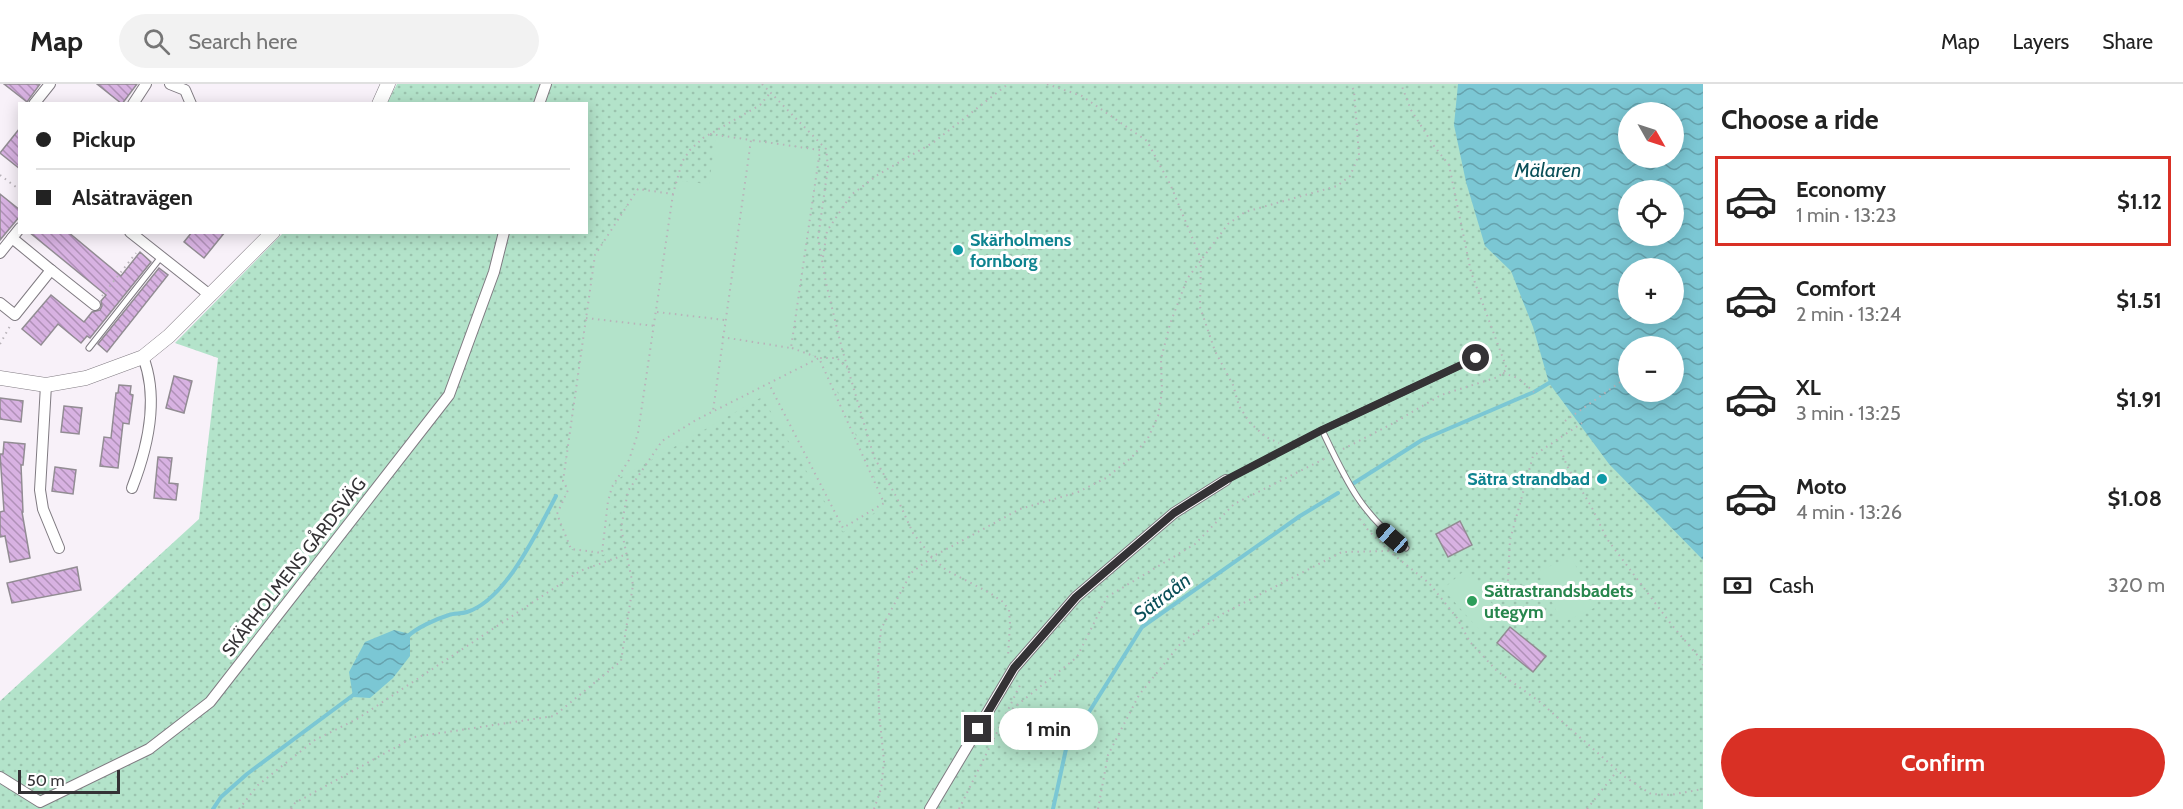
<!DOCTYPE html>
<meta charset="utf-8">
<style>
body{margin:0;font-family:Cabin,sans-serif;background:#f2f2f2;color:#222;height:100vh;display:flex;flex-direction:column;font-size:22px;white-space:nowrap}
*{box-sizing:border-box;margin:0}
p{font-size:20px;color:#767676}
.icon{flex:none;width:33px;height:33px;fill:none;stroke:currentColor;stroke-width:2;stroke-linecap:round;stroke-linejoin:round}
.map{position:relative;flex:1;overflow:hidden}
.details{display:flex;flex-direction:column;background:#fff;width:480px}
.details>*{flex:none}
.guide{position:absolute;left:18px;top:18px;width:570px;height:132px;border-radius:0px;box-shadow:0 3px 15px #0003;display:grid;align-content:center;height:132px;padding:0 18px;background:#fff}
.needle{width:39px;rotate:129deg}
.buttons{position:absolute;left:1618px;top:18px;display:grid;gap:12px}
.buttons a{display:grid;place-items:center;width:66px;height:66px;border-radius:50%;background:#fff;box-shadow:0 3px 15px #0003;font-size:30px}
.scale{position:absolute;left:18px;bottom:15px;width:102px;box-sizing:border-box;padding-left:6px;border:3px solid #343235;border-top:0;font-size:16px;line-height:21px;white-space:nowrap;color:#343235;-webkit-text-stroke:4px #fff;paint-order:stroke}
.end{position:absolute;width:27px;height:27px;margin:-14px;border:8px solid #343235;background:#fff;box-shadow:0 0 0 3px #fff}
.from{border-radius:50%}
.bubble{position:absolute;height:42px;border-radius:21px;background:#fff;box-shadow:0 3px 15px #0003;font-size:20px;font-weight:800;line-height:42px;text-align:center}
.car{position:absolute;width:18px;height:36px;margin:-18px -9px;border-radius:8px;box-shadow:0 0 4px 2px #0007;background:linear-gradient(#222 24%,#8ab4d8 0 40%,#222 0 76%,#8ab4d8 0 86%,#222 0)}
.guide b{display:flex;align-items:center;gap:21px;height:57px;font-size:22px}
.guide b+b{border-top:2px solid #e0e0e0}
.guide i{width:15px;height:15px;background:#222}
ul{padding:0;list-style:none}
li{display:flex;align-items:center;gap:18px;height:90px;margin:0 12px 9px;padding:0 6px;border:3px solid transparent;border-radius:0px}
li div{flex:1}
li b{display:block;font-size:22px}
li em{font-style:normal;font-weight:800}
li.active{border-color:#d93025}
li>.icon{width:54px;height:54px;stroke-width:1.5}
h2{padding:0 18px;font-size:27px;line-height:72px}
.pay{display:flex;align-items:center;gap:15px;height:66px;padding:0 18px;font-size:22px}
.pay p{margin-inline-start:auto}
.cta{display:flex;gap:12px;margin-top:auto;padding:12px 18px}
.cta a{flex:1;height:69px;border-radius:36px;background:#d93025;color:#fff;font-size:24px;font-weight:800;line-height:69px;text-align:center}
header{display:flex;align-items:center;gap:36px;box-sizing:border-box;height:84px;padding:0 30px;background:#fff;border-bottom:2px solid #e0e0e0}
header strong{font-size:28px}
nav{display:flex;gap:33px;margin-inline-start:auto;font-size:21px}
.search{width:420px;height:54px;background:#f2f2f2;display:flex;align-items:center;gap:15px;box-sizing:border-box;padding:0 21px;border-radius:33px;color:#767676;font-size:22px}
main{display:flex;flex:1;min-height:0}
.map>svg:first-child{display:block}
.park{fill:url(#park-dots);fill-rule:evenodd}
.garden{fill:#b3e3ca}
.water{fill:url(#water-waves);fill-rule:evenodd}
.lines{fill:none;stroke-linecap:round;stroke-linejoin:round}
.stream{stroke:#7bc7d4;stroke-width:4}
.building{fill:url(#building-back-hatch);stroke:#928c93;stroke-width:1.5}
.service-casing{stroke:#807b82;stroke-width:7}
.minor-casing{stroke:#807b82;stroke-width:12}
.tertiary-casing{stroke:#807b82;stroke-width:15}
.path{stroke:#b8b3b9;stroke-width:2;stroke-dasharray:1.5 4.5;stroke-linecap:butt}
.service{stroke:#fff;stroke-width:5}
.minor{stroke:#fff;stroke-width:10}
.tertiary{stroke:#fff;stroke-width:14}
.route{stroke:#343235;stroke-width:8}
.culture-dot{fill:#0f9aa8;stroke:#fff;stroke-width:2}
.leisure-dot{fill:#2e9e5b;stroke:#fff;stroke-width:2}
.labels{text-anchor:middle;stroke-width:6;stroke-linejoin:round;paint-order:stroke}
.culture-label{font-size:18px;font-weight:bold;fill:#0d838f;stroke:#fff;text-anchor:start}
.street-label{font-size:18px;fill:#343235;stroke:#fff}
.leisure-label{font-size:18px;font-weight:bold;fill:#27864d;stroke:#fff;text-anchor:start}
.water-label{font-size:20px;font-style:italic;fill:#094f58;stroke:#fff}
</style>
<header>
<strong>Map</strong>
<div class="search"><svg class="icon" aria-label="search" viewBox="0 0 24 24"><circle cx="10" cy="10" r="6"/><path d="M15 15l6 6"/></svg>Search here</div>
<nav><a>Map</a><a>Layers</a><a>Share</a></nav>
</header>
<main>
<div class="map">
<svg width="1703" height="725" viewBox="0 0 1703 725">
<defs>
<pattern id="park-dots" width="8" height="8" patternUnits="userSpaceOnUse" patternTransform="scale(1.5)"><rect width="8" height="8" fill="#b3e3ca"/><path d="M2 2h.1M6 6h.1" fill="none" stroke="#9bc3ae" stroke-width="1.8" stroke-linecap="round"/></pattern>
<pattern id="water-waves" width="16" height="10" patternUnits="userSpaceOnUse" patternTransform="scale(1.5)"><rect width="16" height="10" fill="#7bc7d4"/><path d="M0 5q4-4 8 0t8 0" fill="none" stroke="#66a2ad"/></pattern>
<pattern id="building-back-hatch" width="6" height="6" patternUnits="userSpaceOnUse" patternTransform="scale(1.5)"><rect width="6" height="6" fill="#d8b2e2"/><path d="M-1 5l2 2M0 0l6 6M5-1l2 2" fill="none" stroke="#b091b8"/></pattern>
</defs>
<rect width="100%" height="100%" fill="#f8f1f9"/>
<path class="park" d="M397 0H1703V725H0V617L199 435 218 274 175 259 283 149 586 148V20L387 19ZM1629 28H1674V74H1629ZM1629 106H1674V152H1629ZM1629 184H1674V230H1629ZM1629 262H1674V308H1629Z"/>
<g class="garden">
<path d="M716 51 820 66 791 263 819 274 822 272 886 422 843 448 762 313 616 396 604 471 571 465 557 430 568 406 563 397 595 171 638 105 673 110 677 97 709 100Z"/>
<path d="M1571 472 1596 523 1562 539 1538 488Z"/>
<path d="M1464 487 1501 530 1481 548 1443 505Z"/>
</g>
<g class="water">
<path d="M1458 0H1703V476L1609 380 1549 299 1533 243 1511 187 1485 162 1466 98 1454 41ZM1629 28H1674V74H1629ZM1629 106H1674V152H1629ZM1629 184H1674V230H1629ZM1629 262H1674V308H1629Z"/>
<path d="M394 546 410 550V572L393 594 370 614 353 613 349 588 365 558Z"/>
</g>
<g class="lines">
<g class="stream">
<path d="M1354 399 1422 356 1534 308 1549 299"/>
<path d="M407 553C416 544 436 535 449 531 454 529 461 530 467 528 506 516 538 446 556 412"/>
<path d="M213 725 221 713 247 690 356 609"/>
<path d="M1053 725 1066 665 1142 543 1300 432 1338 409"/>
</g>
</g>
<g class="building">
<path d="M4 0H40L27 18Z"/>
<path d="M97 0H137L122 20Z"/>
<path d="M20 44V85L0 69Z"/>
<path d="M0 110 20 126V132L0 156Z"/>
<path d="M29 148H68L121 192 140 168 151 178 90 254 87 252 81 259 58 240 41 261 22 245 51 211 84 238 92 228 100 226 102 222 101 217 106 211Z"/>
<path d="M192 148H225L204 174 184 158Z"/>
<path d="M159 184 168 191 107 268 98 260Z"/>
<path d="M174 292 192 297 184 329 166 324Z"/>
<path d="M119 301 131 302 130 310 133 311 129 340 123 339 118 384 100 382 104 353 111 354 116 309H118Z"/>
<path d="M0 314 23 317 21 338 0 335Z"/>
<path d="M64 322 82 324 79 350 61 348Z"/>
<path d="M4 358 25 360 23 381H21L23 428H22L30 474 10 478 5 452 0 453V428L4 427 0 370H3Z"/>
<path d="M158 373 172 374 169 399 178 400 176 416 154 414Z"/>
<path d="M55 383 76 386 73 410 52 407Z"/>
<path d="M1460 437 1472 461 1448 473 1436 450Z"/>
<path d="M77 483 81 506 12 519 7 499Z"/>
<path d="M1510 543 1546 572 1533 588 1497 559Z"/>
</g>
<g class="lines">
<defs>
<g id="service">
<path d="M89 264 161 173"/>
<path d="M1322 346C1346 396 1360 429 1406 464"/>
<path d="M1226 396 1322 346 1476 274"/>
</g>
<g id="minor">
<path d="M170 0 185 6 191 20"/>
<path d="M34 20 50 0"/>
<path d="M133 20 146 0"/>
<path d="M539 20 546 0"/>
<path d="M130 148 211 212"/>
<path d="M0 169 20 144"/>
<path d="M51 186 95 221"/>
<path d="M0 219 15 231 51 186 12 154"/>
<path d="M46 301 40 406 43 425 59 464"/>
<path d="M132 404C148 363 159 314 143 273"/>
<path d="M0 693 40 718 149 665 210 618 449 311 494 188 504 148"/>
<path d="M930 725 1014 584 1076 513 1174 429 1226 396"/>
</g>
<g id="tertiary">
<path d="M379 20 388 0"/>
<path d="M0 294 46 301 86 294 143 273 169 252 273 148"/>
</g>
</defs>
<use href="#service" class="service-casing"/>
<use href="#minor" class="minor-casing"/>
<use href="#tertiary" class="tertiary-casing"/>
<g class="path">
<path d="M762 0 826 65 828 83 818 154 826 199 842 265 874 373 897 414 913 449 932 473 946 486 990 509 1003 518 1009 526 1010 540 1008 572"/>
<path d="M1047 0 1082 12 1147 57 1171 102 1201 175 1200 223 1215 267 1233 301 1239 322 1250 339 1266 353 1279 359"/>
<path d="M710 50 751 56 713 327"/>
<path d="M0 91 20 106"/>
<path d="M673 110 638 349 629 376 612 403 608 417 602 469 571 465 557 430 568 406 563 397 595 171 638 105 673 110 682 78 690 66 703 54 760 21 771 8"/>
<path d="M823 173 827 147 851 111 879 90 934 58 1008 0"/>
<path d="M102 212 136 169"/>
<path d="M657 228 725 236"/>
<path d="M586 234 655 242"/>
<path d="M722 253 791 264 820 66 751 56"/>
<path d="M0 260 10 242"/>
<path d="M792 264 819 274H837L847 284"/>
<path d="M1503 289 1518 294 1534 308"/>
<path d="M1648 308 1650 311"/>
<path d="M1565 337 1629 292"/>
<path d="M1343 365 1390 341 1441 311 1498 293 1507 285 1471 188 1449 81 1434 62 1411 26 1401 0"/>
<path d="M1561 366 1567 382 1591 422 1607 455 1671 540 1698 572 1703 581"/>
<path d="M1360 435 1368 446 1389 467 1429 499 1457 534 1470 558 1497 587 1540 618 1625 693 1651 710 1670 711 1703 705"/>
<path d="M1507 515 1510 456 1533 372 1582 339"/>
<path d="M1006 630 1021 599"/>
<path d="M239 725 258 701 315 656 357 635 580 487 627 470"/>
<path d="M291 725 295 719 414 653 554 632 621 577 633 501 621 444 628 407 662 357 696 336 819 274 884 419 843 444 769 300"/>
<path d="M874 725 881 705 884 677 879 628 878 577 881 545 911 489 932 473 1020 425 1078 408 1106 394 1132 373 1148 354 1158 332 1162 308 1161 275 1170 240 1187 195 1228 140 1245 128 1337 102 1350 92 1359 71 1354 7 1351 0"/>
<path d="M959 725 1006 630 1077 573 1107 513 1195 460 1234 420 1326 374"/>
<path d="M1098 725 1108 671 1139 611 1181 559 1224 529 1342 468 1388 467"/>
<path d="M1587 725 1617 687"/>
</g>
<use href="#service" class="service"/>
<use href="#minor" class="minor"/>
<use href="#tertiary" class="tertiary"/>
</g>
<g class="lines">
<path class="route" d="M978 645 1014 584 1076 513 1174 429 1226 396 1322 346 1476 274"/>
</g>
<g class="culture-dot">
<circle cx="958" cy="166" r="6"/>
<circle cx="1602" cy="395" r="6"/>
</g>
<circle class="leisure-dot" cx="1472" cy="517" r="6"/>
<g class="labels">
<g class="culture-label">
<text x="970" y="162">Skärholmens<tspan x="970" dy="21">fornborg</tspan></text>
<text x="1590" y="401" text-anchor="end">Sätra strandbad</text>
</g>
<g class="street-label">
<text transform="translate(294 483) rotate(-52)" y="6">SKÄRHOLMENS GÅRDSVÄG</text>
</g>
<g class="leisure-label">
<text x="1484" y="513">Sätrastrandsbadets<tspan x="1484" dy="21">utegym</tspan></text>
</g>
<g class="water-label">
<text x="1548" y="93">Mälaren</text>
<text transform="translate(1162 513) rotate(-37)" y="7">Sätraån</text>
</g>
</g>
</svg>
<div class="buttons">
<a><svg class="needle" viewBox="-14 -14 28 28"><path d="M0-13l5 13h-10z" fill="#e53935"/><path d="M0 13l5-13h-10z" fill="#767676"/></svg></a>
<a><svg class="icon" aria-label="locate" viewBox="0 0 24 24"><circle cx="12" cy="12" r="6"/><path d="M12 2v4M12 18v4M2 12h4M18 12h4"/></svg></a>
<a>+</a>
<a>−</a>
</div>
<div class="scale">50 m</div>
<i class="end from" style="left:1476px;top:274px"></i>
<i class="end" style="left:978px;top:645px"></i>
<div class="bubble" style="left:999px;top:624px;width:99px">1 min</div>
<i class="car" style="left:1392px;top:454px;rotate:311deg"></i>
<div class="guide">
<b><i class="from"></i>Pickup</b>
<b><i></i>Alsätravägen</b>
</div>
</div>
<section class="details">
<h2>Choose a ride</h2>
<ul>
<li class="active"><svg class="icon" aria-label="car" viewBox="0 0 24 24"><path d="M5 17H2v-5l4-1 3-4h7l3 4 3 1v5h-3M9 17h6M6 11h13"/><circle cx="7" cy="17" r="2"/><circle cx="17" cy="17" r="2"/></svg><div><b>Economy</b><p>1 min · 13:23</p></div><em>$1.12</em></li>
<li><svg class="icon" aria-label="car" viewBox="0 0 24 24"><path d="M5 17H2v-5l4-1 3-4h7l3 4 3 1v5h-3M9 17h6M6 11h13"/><circle cx="7" cy="17" r="2"/><circle cx="17" cy="17" r="2"/></svg><div><b>Comfort</b><p>2 min · 13:24</p></div><em>$1.51</em></li>
<li><svg class="icon" aria-label="car" viewBox="0 0 24 24"><path d="M5 17H2v-5l4-1 3-4h7l3 4 3 1v5h-3M9 17h6M6 11h13"/><circle cx="7" cy="17" r="2"/><circle cx="17" cy="17" r="2"/></svg><div><b>XL</b><p>3 min · 13:25</p></div><em>$1.91</em></li>
<li><svg class="icon" aria-label="car" viewBox="0 0 24 24"><path d="M5 17H2v-5l4-1 3-4h7l3 4 3 1v5h-3M9 17h6M6 11h13"/><circle cx="7" cy="17" r="2"/><circle cx="17" cy="17" r="2"/></svg><div><b>Moto</b><p>4 min · 13:26</p></div><em>$1.08</em></li>
</ul>
<div class="pay"><svg class="icon" aria-label="cash" viewBox="0 0 24 24"><path d="M3 7h18v10H3z"/><circle cx="12" cy="12" r="2"/></svg>Cash<p>320 m</p></div>
<div class="cta"><a>Confirm</a></div>
</section>
</main>
